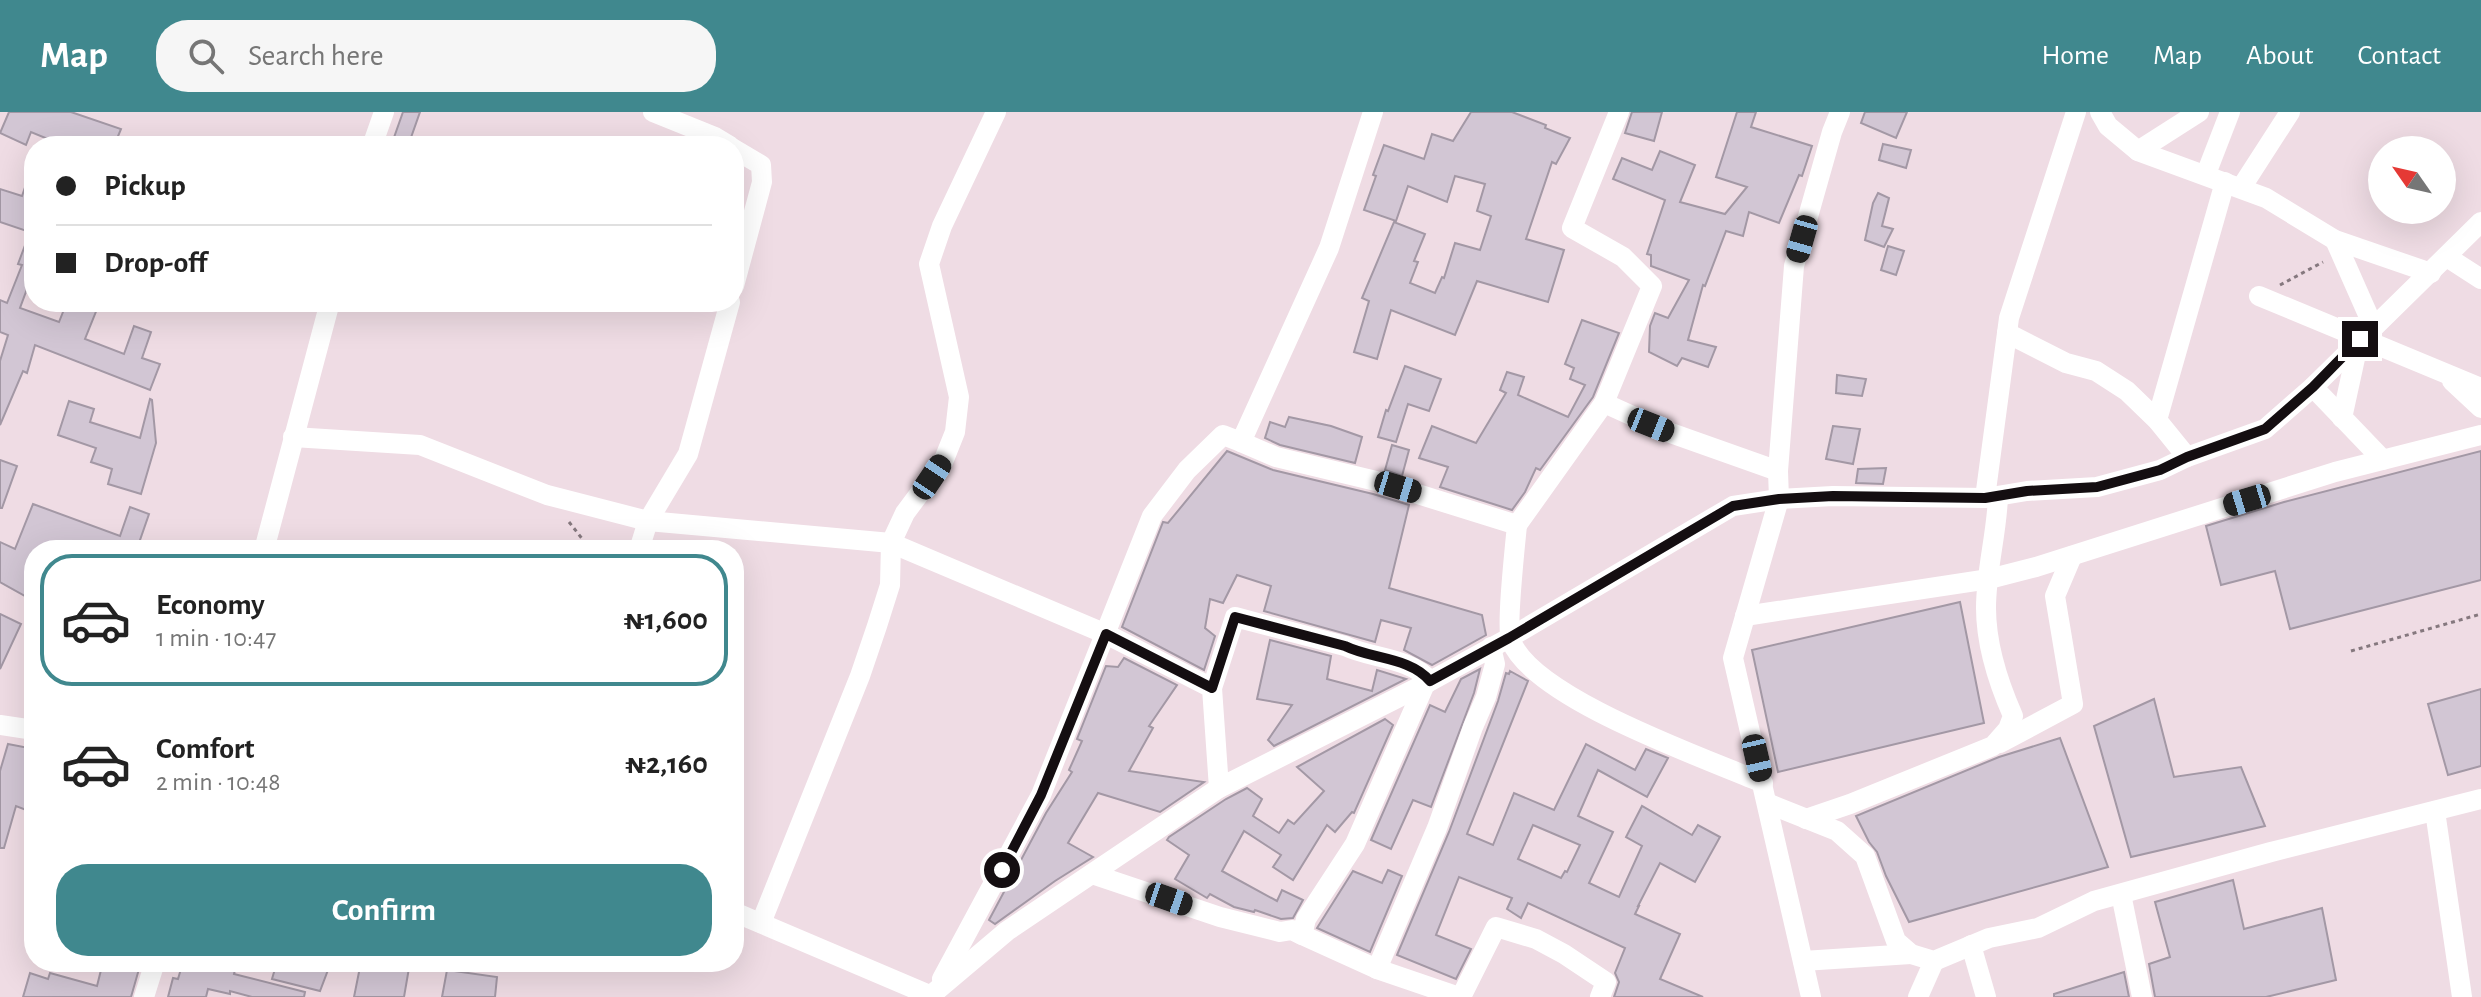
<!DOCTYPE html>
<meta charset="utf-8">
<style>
body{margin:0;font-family:"Alegreya Sans",sans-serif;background:#f6f6f6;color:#222;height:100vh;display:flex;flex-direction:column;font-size:30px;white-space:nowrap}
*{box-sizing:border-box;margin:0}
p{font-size:26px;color:#767676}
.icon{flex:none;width:44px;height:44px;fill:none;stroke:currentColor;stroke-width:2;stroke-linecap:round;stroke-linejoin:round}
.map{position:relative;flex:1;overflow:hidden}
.drawer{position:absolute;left:24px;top:428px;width:720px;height:432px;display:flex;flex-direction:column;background:#fff;border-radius:32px;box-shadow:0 8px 32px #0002}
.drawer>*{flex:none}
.banner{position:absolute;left:24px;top:24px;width:720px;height:176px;border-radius:32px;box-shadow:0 8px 32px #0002;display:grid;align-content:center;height:176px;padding:0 32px;background:#fff}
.needle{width:52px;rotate:304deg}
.controls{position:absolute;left:2368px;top:24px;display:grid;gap:16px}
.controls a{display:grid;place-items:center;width:88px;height:88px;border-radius:50%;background:#fff;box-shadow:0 8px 32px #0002;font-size:40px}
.end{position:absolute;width:36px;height:36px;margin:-18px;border:10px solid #140e11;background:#fff;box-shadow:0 0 0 4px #fff}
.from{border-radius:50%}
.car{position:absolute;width:24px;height:48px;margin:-24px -12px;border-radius:10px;box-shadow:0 0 6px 2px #0007;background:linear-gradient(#222 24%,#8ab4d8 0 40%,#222 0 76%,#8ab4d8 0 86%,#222 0)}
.banner b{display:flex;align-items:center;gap:28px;height:76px;font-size:30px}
.banner b+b{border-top:2px solid #e0e0e0}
.banner i{width:20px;height:20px;background:#222}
ul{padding:14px 0 0;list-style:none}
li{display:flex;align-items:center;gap:24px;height:132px;margin:0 16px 12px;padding:0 16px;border:4px solid transparent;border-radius:32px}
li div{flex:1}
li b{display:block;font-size:30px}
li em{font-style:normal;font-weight:700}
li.selected{border-color:#40888e}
li>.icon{width:72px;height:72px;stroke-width:1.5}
.action{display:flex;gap:16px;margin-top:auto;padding:16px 32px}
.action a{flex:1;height:92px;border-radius:32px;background:#40888e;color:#fff;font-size:32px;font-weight:700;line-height:92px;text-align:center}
header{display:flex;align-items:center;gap:48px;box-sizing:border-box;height:112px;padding:0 40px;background:#40888e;color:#fff}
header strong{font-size:38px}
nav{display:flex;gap:44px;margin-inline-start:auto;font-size:28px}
.search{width:560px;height:72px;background:#f6f6f6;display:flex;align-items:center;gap:20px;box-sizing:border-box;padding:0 28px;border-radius:32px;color:#767676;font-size:30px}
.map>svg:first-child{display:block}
.building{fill:#d2c6d4;stroke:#a398a5;stroke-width:2;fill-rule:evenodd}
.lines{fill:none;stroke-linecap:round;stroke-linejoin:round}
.path{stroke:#85787e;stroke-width:3;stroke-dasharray:4 4;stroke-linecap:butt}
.minor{stroke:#fff;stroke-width:20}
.route{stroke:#140e11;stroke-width:10}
</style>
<header>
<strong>Map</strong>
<div class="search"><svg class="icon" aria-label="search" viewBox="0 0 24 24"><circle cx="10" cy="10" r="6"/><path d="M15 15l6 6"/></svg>Search here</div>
<nav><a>Home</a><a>Map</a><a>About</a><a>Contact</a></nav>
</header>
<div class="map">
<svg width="2481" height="885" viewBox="0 0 2481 885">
<rect width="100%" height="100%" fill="#efdce4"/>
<g class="building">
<path d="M9 0H71L121 17 114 34H65L31 20 26 33 0 21Z"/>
<path d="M403 0H420L408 34H391Z"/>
<path d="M1471 0H1512L1546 13 1545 16 1570 26 1556 52 1552 50 1526 127 1564 138 1548 190 1477 169 1455 223 1391 198 1377 247 1354 240 1369 189 1362 186 1394 110 1425 122 1414 149 1418 150 1410 171 1435 181 1442 165 1444 166 1455 131 1480 138 1491 104 1477 99 1485 72 1455 64 1447 90 1408 74 1396 109 1364 98 1376 64 1373 63 1384 33 1424 47 1432 22 1453 29Z"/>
<path d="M1632 0H1662L1654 29 1625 21Z"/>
<path d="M1737 0H1756L1751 15 1812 34 1802 64 1799 63 1779 111 1749 100 1743 124 1726 119 1705 174 1703 173 1688 228 1716 235 1708 255 1682 246 1677 254 1649 240 1650 214 1655 201 1668 206 1689 168 1651 154V143L1647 142 1665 88 1613 67 1622 46 1652 58 1660 39 1695 53 1680 90 1725 102 1747 75 1716 65Z"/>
<path d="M1865 0H1907L1896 26 1861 11Z"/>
<path d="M1883 32 1911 38 1906 56 1879 48Z"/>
<path d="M32 55 34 158 20 196 59 210 67 190H79L97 197 85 227 124 242 134 214 151 220 142 246 160 252 150 278 35 233 27 261 23 259 0 313V249L8 223 0 220V188L7 191 22 153 18 152 30 120 0 110V77L22 84Z"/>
<path d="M1878 81 1889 86 1882 114 1893 117 1884 135 1865 128 1873 91Z"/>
<path d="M1888 134 1904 139 1896 163 1881 158Z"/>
<path d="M1582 208 1619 221 1593 285 1540 358 1536 356 1525 380 1512 398 1440 375 1448 355 1419 346 1432 314 1476 331 1506 281 1500 278 1507 260 1524 265 1518 283 1568 305 1585 273 1570 267 1574 256 1565 252Z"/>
<path d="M1405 254 1441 267 1429 299 1408 292 1396 330 1378 325 1386 298 1388 299Z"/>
<path d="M1837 263 1866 267 1862 284 1836 281Z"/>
<path d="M150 287 152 288 156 331 141 382 108 372 112 357 91 350 96 336 58 323 69 289 94 297 90 310 140 326Z"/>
<path d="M1289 305 1331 314 1362 325 1355 351 1280 333 1265 326 1270 310 1285 315Z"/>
<path d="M1833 314 1860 317 1853 352 1826 347Z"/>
<path d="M1392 333 1409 338 1402 364 1385 358Z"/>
<path d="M1227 339 1273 358 1373 382 1409 393 1389 476 1482 503 1486 523 1432 553 1404 538 1411 516 1381 508 1375 530 1264 499 1271 474 1237 463 1223 491 1210 487 1205 516 1215 524 1204 558 1122 515 1163 410 1168 411Z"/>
<path d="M2481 339V468L2290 517 2275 459 2221 473 2206 414 2284 390Z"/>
<path d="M0 348 17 354 2 396H0Z"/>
<path d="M1886 356 1883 372 1856 371 1858 357Z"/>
<path d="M33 392 120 424 130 395 149 402 139 431 154 438H34V489L0 470V430L15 437Z"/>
<path d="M1960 490 1984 611 1778 660 1752 538Z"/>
<path d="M0 502 21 512 0 557Z"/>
<path d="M1270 528 1331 544 1327 567 1372 579 1377 558 1406 567 1274 634 1268 628 1292 593 1257 587Z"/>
<path d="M1124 546 1177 573 1149 614 1153 616 1129 659 1204 670 1160 700 1098 681 1068 731 1093 745 1055 769 995 812 989 808 1046 701 1072 660 1069 658 1082 629 1077 627 1106 554 1118 555Z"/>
<path d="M1480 557 1474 581 1431 695 1413 688 1391 737 1371 728 1430 593 1445 600 1461 567Z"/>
<path d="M1510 559 1528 569 1467 722 1493 733 1514 681 1554 698 1586 632 1635 658 1646 637 1668 646 1647 685 1598 658 1578 704 1613 720 1589 771 1619 785 1642 734 1626 725 1642 694 1692 723 1698 713 1720 725 1695 770 1660 751 1638 794H1639L1635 802 1680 822 1660 867 1703 885H1614L1619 870 1615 861 1625 836 1528 791 1521 806 1507 797 1512 786 1459 765 1436 823 1471 837 1456 867 1397 843 1449 720 1498 589 1506 561 1509 562ZM1533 713 1580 733 1567 760 1565 759 1561 766 1518 747Z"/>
<path d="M2481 577V654L2448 663 2428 592Z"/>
<path d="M2154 587 2174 665 2241 655 2265 714 2131 745 2094 614Z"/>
<path d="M1385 607 1393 613 1354 701 1352 700 1335 720 1327 713 1293 768 1273 755 1281 743 1244 719 1222 759 1277 789 1282 778 1303 788 1293 806 1281 807 1255 798 1254 800 1234 795 1210 782 1207 786 1175 767 1189 743 1167 728 1169 725 1226 687 1247 676 1262 687 1253 704 1279 721 1288 708 1294 712 1324 679 1297 655Z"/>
<path d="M2060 626 2108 755 1909 810 1886 764 1877 740 1869 730 1856 704 1999 645Z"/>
<path d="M8 632 34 637V701L16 694 4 736H0V659Z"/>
<path d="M1388 758 1402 764 1370 840 1317 816 1353 759 1382 771Z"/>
<path d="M2233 768 2244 817 2322 796 2336 868 2266 885H2155L2149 852 2170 845 2155 790Z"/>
<path d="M103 850H141L131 885H23L30 861 48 867 50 861 97 874Z"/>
<path d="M183 850H237L234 862 305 880 304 885H252L230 879V882L208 877 206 885H168L173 866 178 867Z"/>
<path d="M277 850H331L320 879 272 867Z"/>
<path d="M361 850H380L409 856 404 885H354Z"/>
<path d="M447 858 497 865 495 885H442Z"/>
<path d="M2124 860 2129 885H2054V882Z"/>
</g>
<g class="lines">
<g class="path">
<path d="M2280 173 2323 150"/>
<path d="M569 410 591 438"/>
<path d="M2351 539 2481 502"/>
</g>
<g class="minor">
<path d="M653 0 715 25 730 34"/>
<path d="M2100 0 2108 14 2138 39 2266 86 2335 128 2431 161"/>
<path d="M372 34 384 0"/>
<path d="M734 37 761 53 762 70 734 174"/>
<path d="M2138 39 2199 0"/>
<path d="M2206 62 2230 0"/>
<path d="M2241 76 2290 0"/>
<path d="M2335 128 2373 214"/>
<path d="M2447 145 2481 167"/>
<path d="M2259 184 2481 276"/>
<path d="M2007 221 2066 251 2096 259 2127 279 2157 308 2187 345"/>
<path d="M2452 269 2481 296"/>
<path d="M2313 275 2383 348"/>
<path d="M1604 291 1668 320 1778 359"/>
<path d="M2342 306 2359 228"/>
<path d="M2157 308 2225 70"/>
<path d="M293 325 420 333 547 383 648 409 891 431 1106 522 1212 576 1219 676"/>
<path d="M1241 330 1276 345 1376 369 1517 413C1515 434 1506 516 1511 529 1534 587 1705 646 1763 671"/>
<path d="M1985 386 2009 206 2076 0"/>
<path d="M1517 413 1604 291 1652 174 1623 145 1572 116 1619 0"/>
<path d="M264 438 330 190"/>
<path d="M639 438 648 409 688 342 730 190"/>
<path d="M1745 504 1989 467 2036 455 2335 360 2481 323"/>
<path d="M1212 576 1235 505 1345 534C1372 547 1410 545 1430 569"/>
<path d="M0 613 34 618"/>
<path d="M2000 631 2073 592 2055 484 2072 444"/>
<path d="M1767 691 1837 719 1865 744 1896 829 1911 842 1934 849 1989 826 2038 816 2094 789 2271 740 2481 687"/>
<path d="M2435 699 2462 885"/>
<path d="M1806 707 1850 692 1993 634 2008 617 2013 604C1998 570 1986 533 1986 496 1986 458 1997 421 1998 384"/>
<path d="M1092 762 1220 805 1280 820 1292 818 1302 823 1306 807 1355 732 1425 572"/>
<path d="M2121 782 2142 885"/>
<path d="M734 800 934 885"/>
<path d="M761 811 860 564 877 514 890 473 891 431 905 401 943 350 955 320 959 285 929 152 942 114 996 0"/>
<path d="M1302 823 1377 857"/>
<path d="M1971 833 1986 885"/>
<path d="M1803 849 1911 842"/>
<path d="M942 867 1041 683 1152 404 1187 358 1223 323 1241 330 1329 136 1373 0"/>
<path d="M144 885 155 850"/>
<path d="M929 885 1007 819 1219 676 1425 572 1509 526 1733 394 1779 387 1833 384 1985 386 2027 379 2097 375 2160 358 2187 345 2265 317 2313 275 2481 110"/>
<path d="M1459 885 1377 857 1437 716 1473 615 1486 585 1495 552 1491 535"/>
<path d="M1461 885 1496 815 1536 827 1564 842 1606 870 1600 885"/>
<path d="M1811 885 1733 546 1779 387 1778 359 1794 154 1832 20 1840 0"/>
<path d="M1918 885 1934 849"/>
</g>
</g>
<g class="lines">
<path class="route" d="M1002 758 1041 683 1106 522 1212 576 1235 505 1345 534C1371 547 1410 545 1430 569L1509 526 1733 394 1779 387 1833 384 1985 386 2027 379 2097 375 2160 358 2187 345 2265 317 2313 275 2360 227"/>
</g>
</svg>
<div class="controls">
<a><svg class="needle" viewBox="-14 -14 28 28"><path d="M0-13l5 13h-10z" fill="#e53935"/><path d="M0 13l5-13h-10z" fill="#767676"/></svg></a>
</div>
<i class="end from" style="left:1002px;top:758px"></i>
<i class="end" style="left:2360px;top:227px"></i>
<i class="car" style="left:1802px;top:127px;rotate:196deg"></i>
<i class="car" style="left:1651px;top:313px;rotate:112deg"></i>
<i class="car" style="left:932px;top:365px;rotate:34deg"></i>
<i class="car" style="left:1398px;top:375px;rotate:107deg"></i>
<i class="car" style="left:2247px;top:388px;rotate:253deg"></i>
<i class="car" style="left:1757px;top:646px;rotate:167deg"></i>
<i class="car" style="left:1169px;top:787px;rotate:109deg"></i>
<div class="banner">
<b><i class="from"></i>Pickup</b>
<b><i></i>Drop-off</b>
</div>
<section class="drawer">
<ul>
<li class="selected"><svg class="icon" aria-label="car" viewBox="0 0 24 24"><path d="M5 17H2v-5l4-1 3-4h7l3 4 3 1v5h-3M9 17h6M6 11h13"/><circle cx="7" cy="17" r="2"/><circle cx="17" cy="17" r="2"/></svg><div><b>Economy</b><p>1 min · 10:47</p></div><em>₦1,600</em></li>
<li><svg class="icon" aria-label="car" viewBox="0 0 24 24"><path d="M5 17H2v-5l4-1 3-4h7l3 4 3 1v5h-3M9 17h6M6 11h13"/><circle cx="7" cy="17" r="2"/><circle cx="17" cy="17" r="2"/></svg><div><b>Comfort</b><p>2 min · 10:48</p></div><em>₦2,160</em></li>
</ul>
<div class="action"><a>Confirm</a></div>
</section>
</div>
